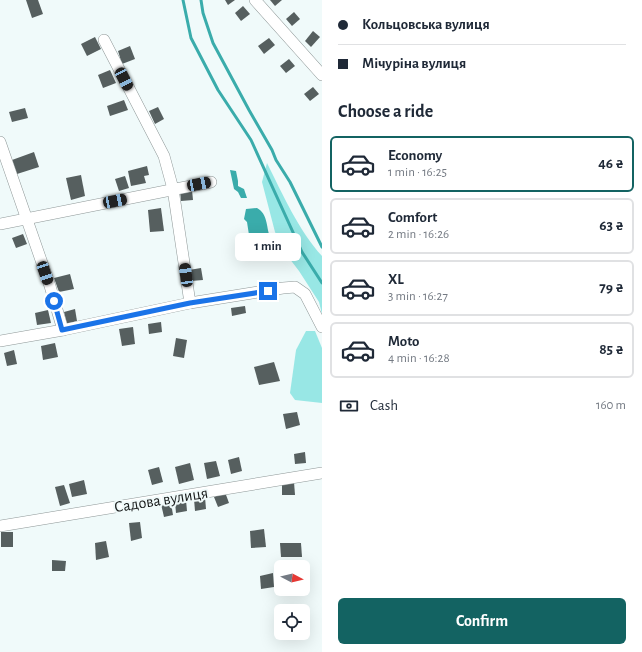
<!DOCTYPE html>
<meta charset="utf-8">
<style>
body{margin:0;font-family:"Alegreya Sans",sans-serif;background:#f6f6f7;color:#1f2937;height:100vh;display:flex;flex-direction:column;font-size:15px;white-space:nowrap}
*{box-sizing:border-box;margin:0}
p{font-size:13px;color:#747a83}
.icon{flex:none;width:22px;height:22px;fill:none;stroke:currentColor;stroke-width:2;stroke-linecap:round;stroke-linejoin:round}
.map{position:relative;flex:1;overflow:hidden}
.side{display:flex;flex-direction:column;background:#fff;width:320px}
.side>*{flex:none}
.top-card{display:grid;align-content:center;height:88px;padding:0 16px;background:#fff}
.needle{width:26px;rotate:97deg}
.tools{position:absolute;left:274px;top:560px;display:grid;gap:8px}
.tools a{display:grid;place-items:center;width:36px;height:36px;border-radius:6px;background:#fff;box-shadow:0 4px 16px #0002;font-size:20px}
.end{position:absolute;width:18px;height:18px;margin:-9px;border:5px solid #1a73e8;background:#fff;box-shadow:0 0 0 2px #fff}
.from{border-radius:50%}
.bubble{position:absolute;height:28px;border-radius:6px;background:#fff;box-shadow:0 4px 16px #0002;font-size:13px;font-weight:700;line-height:28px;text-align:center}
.car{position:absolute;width:12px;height:24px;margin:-12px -6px;border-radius:5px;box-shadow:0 0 3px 1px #0007;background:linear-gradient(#222 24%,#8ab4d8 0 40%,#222 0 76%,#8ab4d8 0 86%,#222 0)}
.top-card b{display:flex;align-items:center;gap:14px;height:38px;font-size:15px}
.top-card b+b{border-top:1px solid #e0e1e3}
.top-card i{width:10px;height:10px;background:#1f2937}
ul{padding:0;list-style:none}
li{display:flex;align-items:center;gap:12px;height:56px;margin:0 8px 6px;padding:0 8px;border:2px solid #e0e1e3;border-radius:6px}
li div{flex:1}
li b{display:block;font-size:15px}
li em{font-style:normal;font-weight:700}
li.active{border-color:#136362}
li>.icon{width:36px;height:36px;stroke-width:1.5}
h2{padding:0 16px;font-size:18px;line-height:48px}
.pay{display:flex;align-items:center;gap:10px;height:44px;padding:0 16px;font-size:15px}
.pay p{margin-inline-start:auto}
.cta{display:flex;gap:8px;margin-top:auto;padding:8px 16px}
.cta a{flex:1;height:46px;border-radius:6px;background:#136362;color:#fff;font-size:16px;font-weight:700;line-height:46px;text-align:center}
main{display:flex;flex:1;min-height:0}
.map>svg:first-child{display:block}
.green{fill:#98e7e5}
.water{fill:#3aacab}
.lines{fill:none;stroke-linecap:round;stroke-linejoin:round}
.stream{stroke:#3aacab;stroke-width:3}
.building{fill:#565f5f}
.minor-casing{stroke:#8e9797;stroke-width:12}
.minor{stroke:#fff;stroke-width:11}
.route{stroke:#1a73e8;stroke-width:5}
.labels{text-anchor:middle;stroke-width:4;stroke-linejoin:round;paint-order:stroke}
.street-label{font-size:16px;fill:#151818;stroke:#f0fafa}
</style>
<main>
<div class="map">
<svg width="322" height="652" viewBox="0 0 322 652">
<rect width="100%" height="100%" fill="#f0fafa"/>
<g class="green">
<path d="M267 163C282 193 299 231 322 256V314L319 302 299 271 286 254 275 232 262 182Z"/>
<path d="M306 331H315L322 348V403L295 400 290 393 296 350Z"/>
</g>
<g class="water">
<path d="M230 170 236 171 238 181V186L244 189 247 198H241L238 192 234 189Z"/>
<path d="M257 208C268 214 266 226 270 237 263 243 255 242 249 235L247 222 244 219 246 209Z"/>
</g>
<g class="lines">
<g class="stream">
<path d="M183 0 191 38 218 90 251 140 302 252 322 283"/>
<path d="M201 0 203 13 213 43 249 110 272 150 276 160 290 182 322 247"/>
</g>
</g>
<g class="building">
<path d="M26 0H38L43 14 32 18Z"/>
<path d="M225 0H235L228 5Z"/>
<path d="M270 0H282L275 6Z"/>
<path d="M243 6 250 14 241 21 235 13Z"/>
<path d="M294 12 300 19 292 26 286 19Z"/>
<path d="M313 31 320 37 311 47 305 41Z"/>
<path d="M95 37 101 49 87 56 81 44Z"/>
<path d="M269 38 275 45 264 54 258 46Z"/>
<path d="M130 46 135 59 122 64 118 51Z"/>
<path d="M289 59 295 66 286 73 280 66Z"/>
<path d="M110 70 116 83 103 88 98 75Z"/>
<path d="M313 87 319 94 310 101 304 94Z"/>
<path d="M124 100 128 110 110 116 107 106Z"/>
<path d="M158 107 164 119 155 124 149 111Z"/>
<path d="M25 108 28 118 12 122 9 112Z"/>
<path d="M34 152 39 167 17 174 12 160Z"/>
<path d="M147 166 149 175 144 176 146 183 131 186 128 171Z"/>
<path d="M81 175 85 196 71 200 66 178Z"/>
<path d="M125 176 129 188 119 191 115 179Z"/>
<path d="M192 190 193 200 181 201 180 191Z"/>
<path d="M161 208 164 231 150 232 148 210Z"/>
<path d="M23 234 27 244 16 248 12 238Z"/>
<path d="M201 268 203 280 191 281 189 270Z"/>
<path d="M70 274 74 289 59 292 54 278Z"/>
<path d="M245 306 246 313 232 316 231 308Z"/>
<path d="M75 309 77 321 67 324 64 312Z"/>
<path d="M48 310 51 323 37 325 35 313Z"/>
<path d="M161 322 162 332 149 334 148 324Z"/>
<path d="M133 327 135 344 122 346 119 329Z"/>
<path d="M176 338 187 340 184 358 173 356Z"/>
<path d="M55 343 58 357 43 360 41 346Z"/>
<path d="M14 350 17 364 7 366 4 353Z"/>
<path d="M274 362 280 381 259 385 254 367Z"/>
<path d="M297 412 300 425 286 429 283 414Z"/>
<path d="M305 452 306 463 295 464 294 454Z"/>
<path d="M239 457 242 471 231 474 228 460Z"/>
<path d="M216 461 220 476 207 479 204 463Z"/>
<path d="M190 463 194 480 179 484 175 467Z"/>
<path d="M159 467 163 482 152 485 148 470Z"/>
<path d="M84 480 87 494 72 497 69 484Z"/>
<path d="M282 482H294L295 495H282Z"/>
<path d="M64 485 70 503 60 506 55 487Z"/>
<path d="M225 492 229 503 218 507 214 497Z"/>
<path d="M205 497 206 509 195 511 194 499Z"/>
<path d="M186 500 187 511 176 513 175 502Z"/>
<path d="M171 503 173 515 164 517 161 504Z"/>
<path d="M140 522 142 538 131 541 129 523Z"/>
<path d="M264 529 266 547 251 548 250 531Z"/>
<rect x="1" y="532" width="12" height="15"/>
<path d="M106 541 109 557 96 560 95 543Z"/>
<path d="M280 543H301L302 557H281Z"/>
<path d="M52 560 66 561 65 571H52Z"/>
<path d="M273 573 274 587 261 589 260 576Z"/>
</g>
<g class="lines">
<defs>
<g id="minor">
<path d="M255 0 322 75"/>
<path d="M104 40 164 156 173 189 190 303"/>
<path d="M0 142 50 286 63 330"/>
<path d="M0 224 211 182"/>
<path d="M0 341 63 330 190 303 283 288 295 287 305 294 322 327"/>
<path d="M0 526 322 473"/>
</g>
</defs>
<use href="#minor" class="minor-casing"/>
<use href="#minor" class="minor"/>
</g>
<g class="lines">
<path class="route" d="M54 301 62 330 190 303 268 291"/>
</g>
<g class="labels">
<g class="street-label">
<text transform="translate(161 499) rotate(-9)" y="6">Садова вулиця</text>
</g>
</g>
</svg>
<div class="tools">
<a><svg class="needle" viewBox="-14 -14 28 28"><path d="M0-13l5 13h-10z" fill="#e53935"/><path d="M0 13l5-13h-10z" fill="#747a83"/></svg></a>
<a><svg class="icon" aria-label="locate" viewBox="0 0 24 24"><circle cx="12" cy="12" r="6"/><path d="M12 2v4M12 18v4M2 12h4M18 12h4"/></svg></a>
</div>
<i class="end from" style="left:54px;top:301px"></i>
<i class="end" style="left:268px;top:291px"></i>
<div class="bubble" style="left:235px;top:233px;width:66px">1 min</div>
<i class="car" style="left:124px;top:79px;rotate:153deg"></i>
<i class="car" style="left:199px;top:184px;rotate:79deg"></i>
<i class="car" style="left:115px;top:201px;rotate:79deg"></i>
<i class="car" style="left:45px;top:273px;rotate:161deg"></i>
<i class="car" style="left:186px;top:275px;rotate:352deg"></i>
</div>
<section class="side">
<div class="top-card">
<b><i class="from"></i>Кольцовська вулиця</b>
<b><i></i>Мічуріна вулиця</b>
</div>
<h2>Choose a ride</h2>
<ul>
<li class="active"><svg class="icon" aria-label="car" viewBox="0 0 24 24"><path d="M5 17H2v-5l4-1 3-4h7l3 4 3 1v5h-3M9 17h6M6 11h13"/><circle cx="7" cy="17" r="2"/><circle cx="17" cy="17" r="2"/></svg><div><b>Economy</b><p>1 min · 16:25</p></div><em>46 ₴</em></li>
<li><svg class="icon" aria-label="car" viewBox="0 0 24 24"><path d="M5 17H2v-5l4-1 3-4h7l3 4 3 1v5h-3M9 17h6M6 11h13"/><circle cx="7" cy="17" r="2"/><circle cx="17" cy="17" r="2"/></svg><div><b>Comfort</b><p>2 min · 16:26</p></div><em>63 ₴</em></li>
<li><svg class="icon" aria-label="car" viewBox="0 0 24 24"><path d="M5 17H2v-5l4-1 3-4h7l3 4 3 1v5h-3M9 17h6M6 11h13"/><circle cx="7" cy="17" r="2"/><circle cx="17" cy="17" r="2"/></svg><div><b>XL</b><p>3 min · 16:27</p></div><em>79 ₴</em></li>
<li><svg class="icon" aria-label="car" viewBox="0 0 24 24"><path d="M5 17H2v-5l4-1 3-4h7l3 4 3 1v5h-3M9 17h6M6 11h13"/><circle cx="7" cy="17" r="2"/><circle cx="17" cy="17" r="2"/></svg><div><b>Moto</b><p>4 min · 16:28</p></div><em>85 ₴</em></li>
</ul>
<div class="pay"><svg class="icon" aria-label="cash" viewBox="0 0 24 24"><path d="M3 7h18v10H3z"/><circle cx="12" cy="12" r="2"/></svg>Cash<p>160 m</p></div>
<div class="cta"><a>Confirm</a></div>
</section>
</main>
